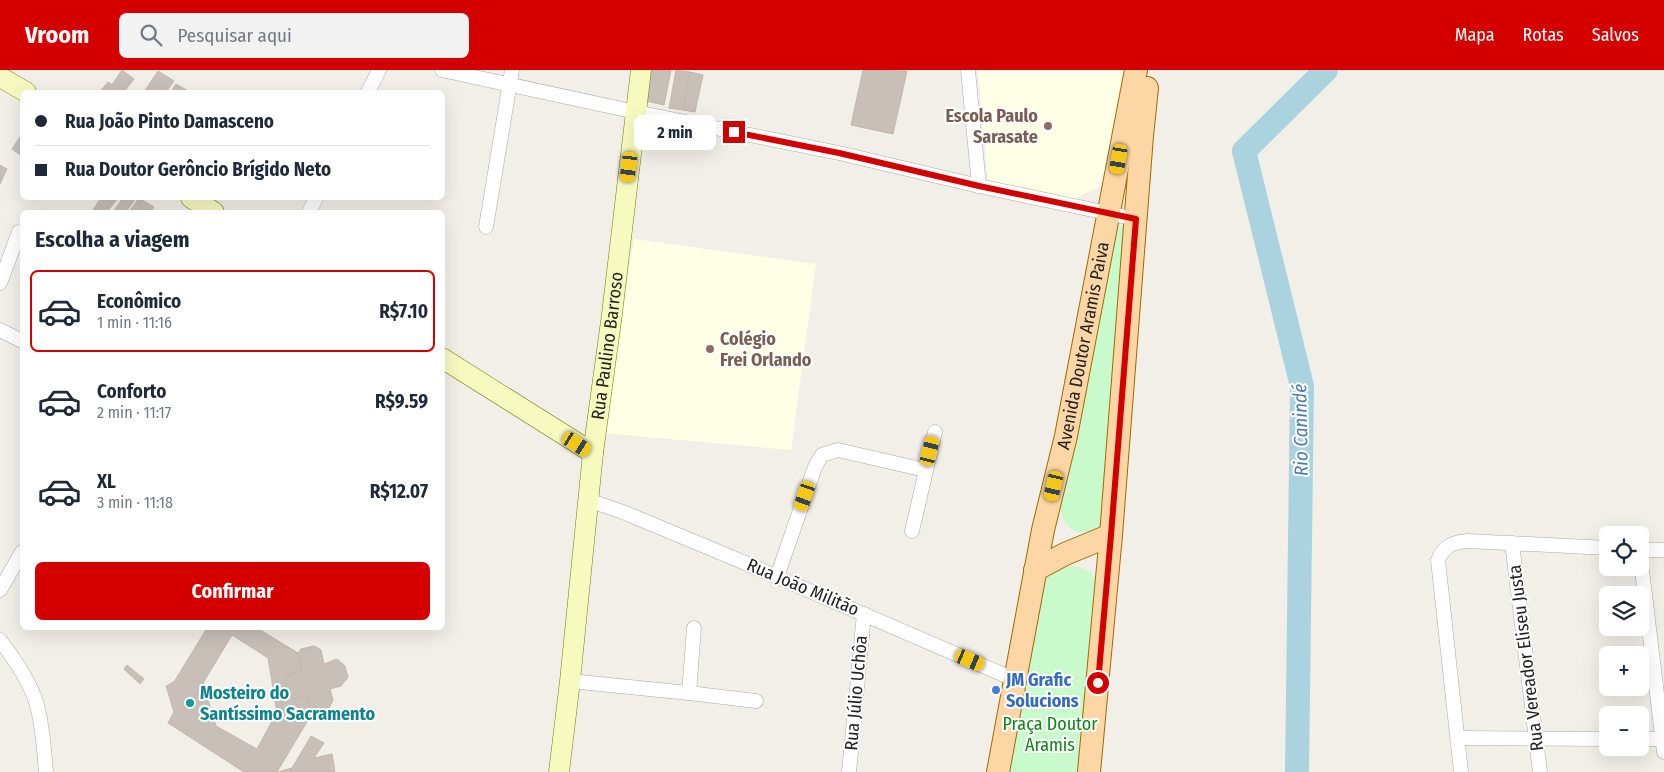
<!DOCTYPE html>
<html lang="pt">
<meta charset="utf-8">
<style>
body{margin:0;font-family:"Fira Sans Condensed",sans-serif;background:#f2f2f3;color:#1f2937;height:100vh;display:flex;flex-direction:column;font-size:19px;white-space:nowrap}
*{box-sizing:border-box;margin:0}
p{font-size:16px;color:#747a83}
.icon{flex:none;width:28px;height:28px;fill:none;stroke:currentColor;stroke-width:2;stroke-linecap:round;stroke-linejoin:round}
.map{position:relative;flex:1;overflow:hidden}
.panel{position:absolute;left:20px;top:140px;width:425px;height:420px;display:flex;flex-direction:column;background:#fff;border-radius:8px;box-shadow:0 5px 20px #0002}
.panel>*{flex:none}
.guide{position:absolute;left:20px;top:20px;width:425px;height:110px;border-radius:8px;box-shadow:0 5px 20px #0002;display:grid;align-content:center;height:110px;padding:0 15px;background:#fff}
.fabs{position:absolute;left:1599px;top:456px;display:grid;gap:10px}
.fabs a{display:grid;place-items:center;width:50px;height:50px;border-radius:8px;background:#fff;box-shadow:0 5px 20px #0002;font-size:25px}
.end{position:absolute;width:22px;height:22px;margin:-11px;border:6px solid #d40000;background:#fff;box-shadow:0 0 0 2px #fff}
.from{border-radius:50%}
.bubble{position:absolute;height:35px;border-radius:8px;background:#fff;box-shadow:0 5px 20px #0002;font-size:16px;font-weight:700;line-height:35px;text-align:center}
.car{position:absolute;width:15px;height:30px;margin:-15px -8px;border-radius:6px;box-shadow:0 0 4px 1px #0007;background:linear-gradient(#f5c518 24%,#345 0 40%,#f5c518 0 76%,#345 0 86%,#f5c518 0)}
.guide b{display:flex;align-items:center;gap:18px;height:48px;font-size:19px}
.guide b+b{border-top:1px solid #e0e1e3}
.guide i{width:12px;height:12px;background:#1f2937}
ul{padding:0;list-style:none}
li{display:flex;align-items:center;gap:15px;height:82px;margin:0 10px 8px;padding:0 5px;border:2px solid transparent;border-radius:8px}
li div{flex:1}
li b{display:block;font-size:19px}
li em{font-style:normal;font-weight:700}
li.current{border-color:#d40000}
li>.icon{width:45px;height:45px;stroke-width:1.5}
h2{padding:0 15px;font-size:22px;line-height:60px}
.button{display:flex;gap:10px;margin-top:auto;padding:10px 15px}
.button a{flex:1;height:58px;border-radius:8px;background:#d40000;color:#fff;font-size:20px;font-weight:700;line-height:58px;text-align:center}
header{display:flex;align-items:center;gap:30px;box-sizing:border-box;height:70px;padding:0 25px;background:#d40000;color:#fff}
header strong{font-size:24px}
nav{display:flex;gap:28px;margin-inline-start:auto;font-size:18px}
.search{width:350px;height:45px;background:#f2f2f3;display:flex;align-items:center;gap:12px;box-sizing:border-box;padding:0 18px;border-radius:8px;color:#747a83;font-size:19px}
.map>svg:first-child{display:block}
.education{fill:#ffffe5}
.park{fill:#c8facc}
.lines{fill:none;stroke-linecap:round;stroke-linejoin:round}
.river{stroke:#aad3df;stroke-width:24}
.building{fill:#c7bfb8;stroke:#c4b6ab;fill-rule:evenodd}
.street-casing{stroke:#a9a9a9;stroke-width:15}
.secondary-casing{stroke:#707d05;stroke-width:21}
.primary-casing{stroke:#a06b00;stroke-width:24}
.street{stroke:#fff;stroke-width:14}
.secondary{stroke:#f7fabf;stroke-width:20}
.primary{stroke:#fcd6a4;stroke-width:22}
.route{stroke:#d40000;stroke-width:6}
.education-dot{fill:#8d6e63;stroke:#fff;stroke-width:2}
.shop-dot{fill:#3f7fe0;stroke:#fff;stroke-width:2}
.culture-dot{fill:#0f9aa8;stroke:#fff;stroke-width:2}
.labels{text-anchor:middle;stroke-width:4;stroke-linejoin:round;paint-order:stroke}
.education-label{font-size:18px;font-weight:bold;fill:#785e54;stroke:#fff;text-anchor:end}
.street-label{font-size:18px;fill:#222;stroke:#fff}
.shop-label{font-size:18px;font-weight:bold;fill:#366cbe;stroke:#fff;text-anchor:start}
.culture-label{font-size:18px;font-weight:bold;fill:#0d838f;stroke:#fff;text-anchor:start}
.park-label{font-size:18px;fill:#0c8416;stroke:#fff}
.water-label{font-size:19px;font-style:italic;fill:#4a7aab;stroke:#fff}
</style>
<header>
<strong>Vroom</strong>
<div class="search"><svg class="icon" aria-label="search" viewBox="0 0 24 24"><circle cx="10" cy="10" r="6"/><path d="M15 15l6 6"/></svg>Pesquisar aqui</div>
<nav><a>Mapa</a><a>Rotas</a><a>Salvos</a></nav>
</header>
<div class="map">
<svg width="1664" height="702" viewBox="0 0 1664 702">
<rect width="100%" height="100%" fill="#f2efe9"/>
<g class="education">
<path d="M978 0H1124L1102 116 1071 130 988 112Z"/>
<path d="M634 169 816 194 791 380 603 363Z"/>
</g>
<g class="park">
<path d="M1125 155 1101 456C1074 471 1064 458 1059 432L1116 161 1119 156Z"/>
<path d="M1064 496C1082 496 1087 498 1099 512L1083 702H1007L1046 508 1054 499Z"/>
</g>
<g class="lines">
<path class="river" d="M1297 702 1302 316 1244 81 1326 0"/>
</g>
<g class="building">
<path d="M122 0 134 9 124 22H100L108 12 112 15Z"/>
<path d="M651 0H671L664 35 646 31Z"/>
<path d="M676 0 690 2 683 40 669 38Z"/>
<path d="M863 0 907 1 893 64 851 55Z"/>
<path d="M158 1 174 11 166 22H144Z"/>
<path d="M690 2 703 5 695 42 683 40Z"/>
<path d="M176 14 190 22H171Z"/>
<path d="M22 64V86L12 79Z"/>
<path d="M0 95 7 99 0 114Z"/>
<path d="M101 128H118L107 142H97L93 140Z"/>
<path d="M123 128H136L126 142H113Z"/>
<path d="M139 128 154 137 150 142H129Z"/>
<path d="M207 558H257L298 583 302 601 288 605 285 612 288 624 294 629 307 625 310 638 314 640 277 702H244L168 653 174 642 166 616 174 612ZM232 565 268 588 277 642 257 679 216 656 203 613Z"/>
<path d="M314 576 321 580 324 594 337 589 345 596 348 607 341 616 330 619 333 630 329 638 318 641 310 638 307 625 294 629 288 624 285 612 288 605 302 601 298 583 301 579Z"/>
<path d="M127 595 144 609 140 614 124 599Z"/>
<path d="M311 666 324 673 314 688 332 684 335 702H278L292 698Z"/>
</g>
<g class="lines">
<defs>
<g id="street">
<path d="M442 0 636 42 839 83 979 116 1136 149"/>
<path d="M968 0 979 116"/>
<path d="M368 22 379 0"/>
<path d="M309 142 316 128"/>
<path d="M486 157 512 0"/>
<path d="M0 213 19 162"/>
<path d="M0 260 22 271"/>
<path d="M588 430 623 442 731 487 1016 610"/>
<path d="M912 461 935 362"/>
<path d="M1512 473 1540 702"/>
<path d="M1640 480H1664"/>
<path d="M1640 484 1664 682"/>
<path d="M777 507 815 397 822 385 838 380 925 400"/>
<path d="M0 520 22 482"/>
<path d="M0 570C13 587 26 606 34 626 42 648 44 679 46 702"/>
<path d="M570 611 689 623 756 631"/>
<path d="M689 623 694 558"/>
<path d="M1458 668 1608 669"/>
<path d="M1640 669H1664"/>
<path d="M849 702 864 544"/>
<path d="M1461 702 1438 490C1444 476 1453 472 1468 471L1608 478"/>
</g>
<g id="secondary">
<path d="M0 7 26 22"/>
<path d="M191 128 214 142"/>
<path d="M442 288 593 383"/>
<path id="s1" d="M559 702 570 611 593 383 612 244 641 0"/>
</g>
<g id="primary">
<path d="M1035 500 1065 484 1111 465"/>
<path id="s2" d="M998 702 1043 460 1066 366 1136 0"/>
<path d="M1089 702 1111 465 1142 66 1147 18"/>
</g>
</defs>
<use href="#street" class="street-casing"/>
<use href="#secondary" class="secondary-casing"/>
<use href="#primary" class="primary-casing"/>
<use href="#street" class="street"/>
<use href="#secondary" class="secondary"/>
<use href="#primary" class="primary"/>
</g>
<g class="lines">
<path class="route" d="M734 62 839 83 979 116 1136 149 1111 465 1098 613"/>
</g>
<g class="education-dot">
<circle cx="1048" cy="56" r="5"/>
<circle cx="710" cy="279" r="5"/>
</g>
<circle class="shop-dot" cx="996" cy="620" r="5"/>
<circle class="culture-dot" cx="190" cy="633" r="5"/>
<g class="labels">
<g class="education-label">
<text x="1038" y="52">Escola Paulo<tspan x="1038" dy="21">Sarasate</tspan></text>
<text x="720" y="275" text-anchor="start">Colégio<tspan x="720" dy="21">Frei Orlando</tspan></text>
</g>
<g class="street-label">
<text dy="6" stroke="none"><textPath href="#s2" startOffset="435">Avenida Doutor Aramis Paiva</textPath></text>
<text dy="6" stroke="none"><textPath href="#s1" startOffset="429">Rua Paulino Barroso</textPath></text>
<text transform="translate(803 517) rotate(23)" y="6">Rua João Militão</text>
<text transform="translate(1526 588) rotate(-97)" y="6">Rua Vereador Eliseu Justa</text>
<text transform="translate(856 623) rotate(-85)" y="6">Rua Júlio Uchôa</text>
</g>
<g class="shop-label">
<text x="1006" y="616">JM Grafic<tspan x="1006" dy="21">Solucions</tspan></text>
</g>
<g class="culture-label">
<text x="200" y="629">Mosteiro do<tspan x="200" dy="21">Santíssimo Sacramento</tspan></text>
</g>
<g class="park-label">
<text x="1050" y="660">Praça Doutor<tspan x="1050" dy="21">Aramis</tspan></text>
</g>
<g class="water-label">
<text transform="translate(1300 360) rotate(-91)" y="7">Rio Canindé</text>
</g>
</g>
</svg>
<div class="fabs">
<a><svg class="icon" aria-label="locate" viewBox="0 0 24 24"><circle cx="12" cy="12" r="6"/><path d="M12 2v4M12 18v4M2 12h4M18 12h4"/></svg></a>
<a><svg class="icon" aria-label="layers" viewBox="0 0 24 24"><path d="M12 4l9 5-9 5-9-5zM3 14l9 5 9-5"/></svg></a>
<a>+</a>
<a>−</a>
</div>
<i class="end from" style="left:1098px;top:613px"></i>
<i class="end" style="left:734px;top:62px"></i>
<div class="bubble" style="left:634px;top:45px;width:82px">2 min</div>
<i class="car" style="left:1119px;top:89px;rotate:190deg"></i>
<i class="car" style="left:629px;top:97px;rotate:187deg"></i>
<i class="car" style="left:577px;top:374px;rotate:123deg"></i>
<i class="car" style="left:930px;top:381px;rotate:14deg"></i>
<i class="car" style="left:1054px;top:416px;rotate:193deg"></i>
<i class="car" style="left:805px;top:426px;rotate:199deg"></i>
<i class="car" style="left:970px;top:590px;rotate:113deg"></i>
<div class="guide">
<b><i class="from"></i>Rua João Pinto Damasceno</b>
<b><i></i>Rua Doutor Gerôncio Brígido Neto</b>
</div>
<section class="panel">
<h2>Escolha a viagem</h2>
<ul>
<li class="current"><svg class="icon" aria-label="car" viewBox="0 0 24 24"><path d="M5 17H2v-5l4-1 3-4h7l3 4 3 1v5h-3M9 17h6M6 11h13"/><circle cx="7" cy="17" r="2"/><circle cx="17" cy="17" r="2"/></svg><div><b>Econômico</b><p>1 min · 11:16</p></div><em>R$7.10</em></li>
<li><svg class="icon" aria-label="car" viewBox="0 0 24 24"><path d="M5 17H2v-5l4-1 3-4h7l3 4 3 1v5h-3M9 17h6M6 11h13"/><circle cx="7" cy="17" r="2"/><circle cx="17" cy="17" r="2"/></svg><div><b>Conforto</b><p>2 min · 11:17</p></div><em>R$9.59</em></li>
<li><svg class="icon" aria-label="car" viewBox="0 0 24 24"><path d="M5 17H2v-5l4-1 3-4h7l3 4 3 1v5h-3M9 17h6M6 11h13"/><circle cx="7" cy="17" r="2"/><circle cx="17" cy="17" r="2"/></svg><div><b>XL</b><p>3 min · 11:18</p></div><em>R$12.07</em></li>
</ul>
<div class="button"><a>Confirmar</a></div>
</section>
</div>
